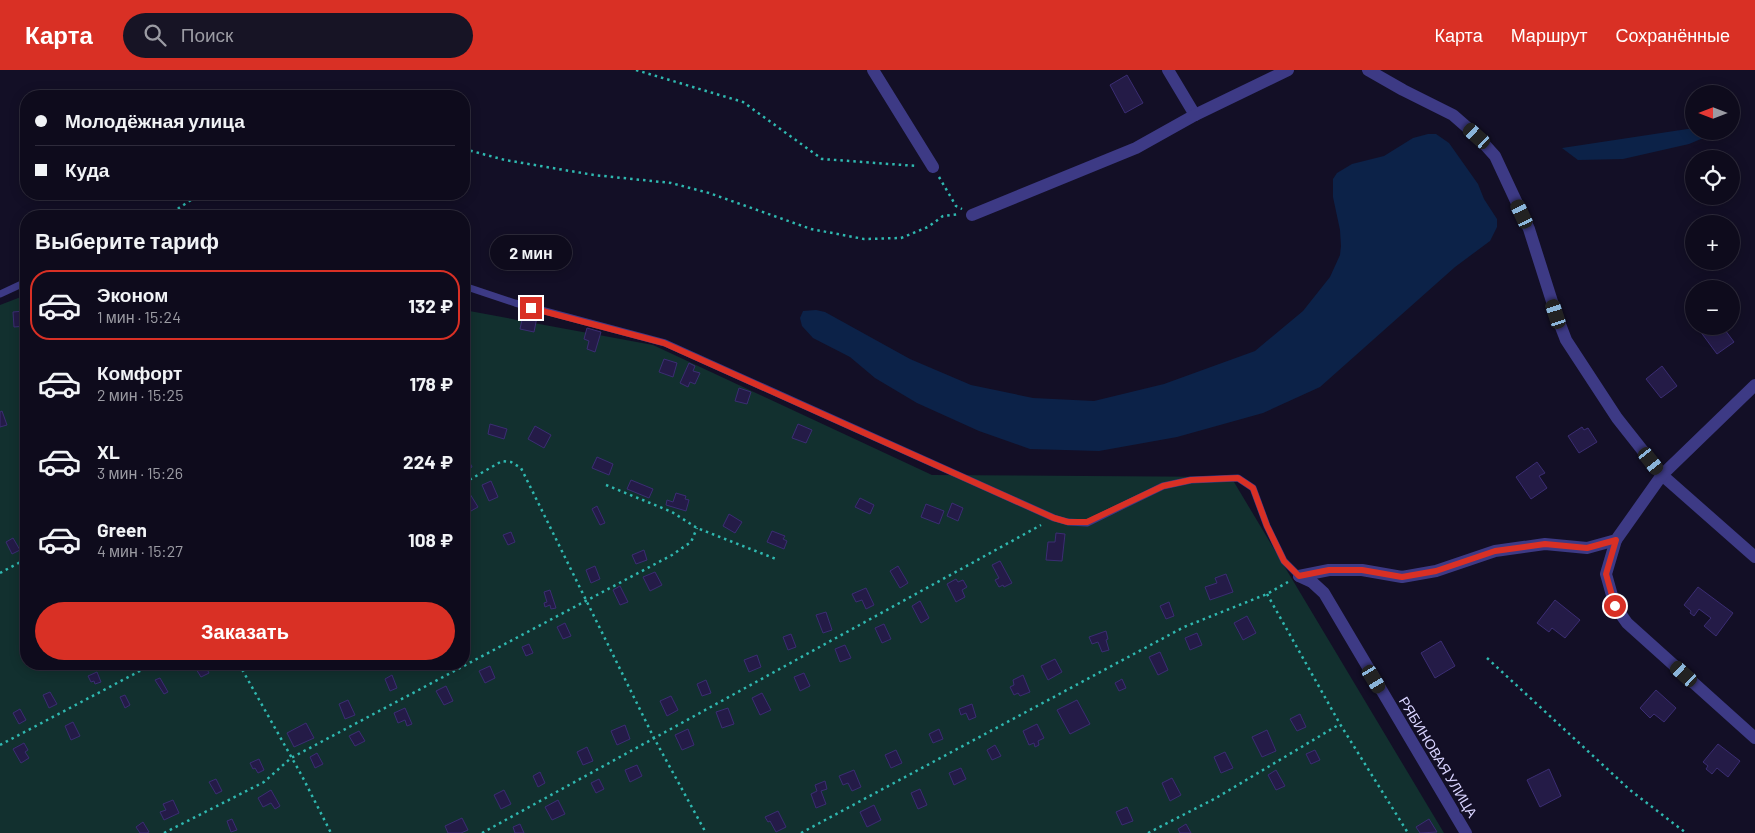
<!DOCTYPE html>
<html lang="ru">
<meta charset="utf-8">
<style>
body{margin:0;font-family:Barlow,sans-serif;background:#171425;color:#f1f3f6;height:100vh;display:flex;flex-direction:column;font-size:19px;white-space:nowrap}
*{box-sizing:border-box;margin:0}
p{font-size:16px;color:#9b9ba3}
.icon{flex:none;width:28px;height:28px;fill:none;stroke:currentColor;stroke-width:2;stroke-linecap:round;stroke-linejoin:round}
.map{position:relative;flex:1;overflow:hidden}
.drawer{position:absolute;left:20px;top:140px;width:450px;height:460px;display:flex;flex-direction:column;background:#0e0b1c;border-radius:20px;box-shadow:0 2px 12px #0003,0 0 0 1px #2e2b3b}
.drawer>*{flex:none}
.guide{position:absolute;left:20px;top:20px;width:450px;height:110px;border-radius:20px;box-shadow:0 2px 12px #0003,0 0 0 1px #2e2b3b;display:grid;align-content:center;height:110px;padding:0 15px;background:#0e0b1c}
.needle{width:32px;rotate:270deg}
.buttons{position:absolute;left:1685px;top:15px;display:grid;gap:10px}
.buttons a{display:grid;place-items:center;width:55px;height:55px;border-radius:50%;background:#0e0b1c;box-shadow:0 2px 12px #0003,0 0 0 1px #2e2b3b;font-size:25px}
.end{position:absolute;width:22px;height:22px;margin:-11px;border:6px solid #d93025;background:#fff;box-shadow:0 0 0 2px #fff}
.from{border-radius:50%}
.bubble{position:absolute;height:35px;border-radius:18px;background:#0e0b1c;box-shadow:0 2px 12px #0003,0 0 0 1px #2e2b3b;font-size:16px;font-weight:700;line-height:35px;text-align:center}
.car{position:absolute;width:15px;height:30px;margin:-15px -8px;border-radius:6px;box-shadow:0 0 4px 1px #0007;background:linear-gradient(#222 24%,#8ab4d8 0 40%,#222 0 76%,#8ab4d8 0 86%,#222 0)}
.guide b{display:flex;align-items:center;gap:18px;height:48px;font-size:19px}
.guide b+b{border-top:1px solid #2e2b3b}
.guide i{width:12px;height:12px;background:#f1f3f6}
ul{padding:0;list-style:none}
li{display:flex;align-items:center;gap:15px;height:70px;margin:0 10px 8px;padding:0 5px;border:2px solid transparent;border-radius:20px}
li div{flex:1}
li b{display:block;font-size:19px}
li em{font-style:normal;font-weight:700}
li.selected{border-color:#d93025}
li>.icon{width:45px;height:45px;stroke-width:1.5}
h2{padding:0 15px;font-size:22px;line-height:60px}
.action{display:flex;gap:10px;margin-top:auto;padding:10px 15px}
.action a{flex:1;height:58px;border-radius:30px;background:#d93025;color:#fff;font-size:20px;font-weight:700;line-height:58px;text-align:center}
header{display:flex;align-items:center;gap:30px;box-sizing:border-box;height:70px;padding:0 25px;background:#d93025;color:#fff}
header strong{font-size:24px}
nav{display:flex;gap:28px;margin-inline-start:auto;font-size:18px}
.search{width:350px;height:45px;background:#171425;display:flex;align-items:center;gap:12px;box-sizing:border-box;padding:0 18px;border-radius:28px;color:#9b9ba3;font-size:19px}
.map>svg:first-child{display:block}
.green{fill:#12302f}
.water{fill:#0c2248}
.building{fill:#241b47;stroke:#3b2d73}
.lines{fill:none;stroke-linecap:round;stroke-linejoin:round}
.path{stroke:#2fb8b0;stroke-width:2.5;stroke-dasharray:2.5 4;stroke-linecap:butt}
.lane{stroke:#3d3a85;stroke-width:7}
.street{stroke:#3d3a85;stroke-width:12}
.route{stroke:#d93025;stroke-width:6}
.labels{text-anchor:middle;stroke-width:4;stroke-linejoin:round;paint-order:stroke}
.street-label{font-size:14px;fill:#d9d4ff;stroke:#130f26}
</style>
<header>
<strong>Карта</strong>
<div class="search"><svg class="icon" aria-label="search" viewBox="0 0 24 24"><circle cx="10" cy="10" r="6"/><path d="M15 15l6 6"/></svg>Поиск</div>
<nav><a>Карта</a><a>Маршрут</a><a>Сохранённые</a></nav>
</header>
<div class="map">
<svg width="1755" height="763" viewBox="0 0 1755 763">
<rect width="100%" height="100%" fill="#130f26"/>
<path class="green" d="M26 225V594H464V240L653 275 932 405 1231 407 1444 763H0V235Z"/>
<g class="water">
<path d="M1694 58V61H1720L1689 74 1623 89 1578 90 1562 78Z"/>
<path d="M1428 64H1436L1449 73 1478 114 1484 129 1497 149V157L1490 171 1455 197 1320 317 1263 343 1177 367 1099 381 1030 379 979 361 917 333 875 308 850 287 813 268 802 256 800 248 803 241 816 240 825 242 910 289 971 315 1033 328 1094 331 1164 314 1255 281 1303 241 1330 207 1340 185 1341 176 1340 160 1333 127V109L1337 103 1352 94 1384 86 1413 68Z"/>
</g>
<g class="building">
<path d="M1127 5 1143 33 1125 43 1110 15Z"/>
<path d="M24 241 26 256 14 257 13 242Z"/>
<path d="M523 245 537 247 534 262 520 259Z"/>
<path d="M1706 256H1722L1734 272 1717 284 1700 261Z"/>
<path d="M587 258 601 262 595 282 587 279 589 271 584 269Z"/>
<path d="M664 289 677 293 673 307 659 302Z"/>
<path d="M689 293 695 296 693 301 700 303 695 314 690 312 688 317 680 313Z"/>
<path d="M1662 296 1677 316 1661 328 1646 309Z"/>
<path d="M739 318 751 322 747 334 735 331Z"/>
<path d="M2 341 7 355 0 357V342Z"/>
<path d="M490 354 507 359 504 369 488 364Z"/>
<path d="M798 354 812 360 806 373 792 368Z"/>
<path d="M535 356 551 365 544 378 528 369Z"/>
<path d="M1582 357 1584 360 1588 358 1597 372 1579 383 1568 366Z"/>
<path d="M467 387 472 397 466 400 464 397V388Z"/>
<path d="M597 387 613 394 609 405 592 398Z"/>
<path d="M1537 392 1545 403 1539 406 1547 418 1531 429 1516 407Z"/>
<path d="M631 410 653 419 649 428 627 419Z"/>
<path d="M491 411 498 427 489 431 482 415Z"/>
<path d="M676 423 686 426 685 429 689 430 686 441 666 435 667 430 673 432Z"/>
<path d="M470 424 478 437 464 445V428Z"/>
<path d="M860 428 874 435 870 444 855 437Z"/>
<path d="M952 433 963 438 958 451 947 446Z"/>
<path d="M926 434 944 441 939 454 921 447Z"/>
<path d="M597 436 605 453 600 455 592 439Z"/>
<path d="M729 444 742 452 735 463 723 456Z"/>
<path d="M772 461 785 466 783 469 787 471 784 479 767 472Z"/>
<path d="M511 462 515 472 508 475 503 465Z"/>
<path d="M1056 463 1065 464 1062 491 1046 490 1048 472H1055Z"/>
<path d="M13 468 20 480 12 484 6 472Z"/>
<path d="M644 480 647 490 636 494 632 485Z"/>
<path d="M1000 491 1012 513 1004 517 1003 515 999 517 995 510 999 508 992 495Z"/>
<path d="M595 496 600 509 591 513 586 500Z"/>
<path d="M898 496 908 513 900 518 890 501Z"/>
<path d="M655 502 662 515 650 521 643 507Z"/>
<path d="M1226 504 1233 522 1210 530 1205 517 1217 513 1215 508Z"/>
<path d="M956 509 958 512 963 510 967 517 962 520 965 527 956 532 947 514Z"/>
<path d="M620 516 628 532 620 535 613 520Z"/>
<path d="M1698 517 1733 543 1716 566 1704 556 1711 548 1699 539 1694 546 1690 543 1691 541 1684 535Z"/>
<path d="M866 518 874 535 866 539 862 530 856 532 852 524Z"/>
<path d="M550 520 556 538 551 539 550 535 545 537 544 533 547 532 544 522Z"/>
<path d="M1555 530 1580 550 1565 568 1552 558 1549 562 1537 553Z"/>
<path d="M920 531 929 548 921 553 912 536Z"/>
<path d="M1169 532 1174 546 1166 549 1160 536Z"/>
<path d="M826 542 832 560 823 563 816 545Z"/>
<path d="M1247 546 1256 563 1243 570 1234 553Z"/>
<path d="M565 553 571 566 563 569 557 557Z"/>
<path d="M884 554 891 569 882 573 875 558Z"/>
<path d="M1106 561 1108 569 1106 570 1109 580 1102 582 1098 572 1092 574 1089 567Z"/>
<path d="M1197 563 1202 575 1190 580 1185 568Z"/>
<path d="M791 564 796 577 788 580 783 567Z"/>
<path d="M1441 571 1455 596 1435 608 1421 583Z"/>
<path d="M529 574 533 583 526 586 522 577Z"/>
<path d="M845 575 851 588 840 592 835 579Z"/>
<path d="M1160 582 1168 600 1158 605 1149 587Z"/>
<path d="M757 585 761 597 749 602 744 590Z"/>
<path d="M1055 589 1062 602 1048 610 1041 596Z"/>
<path d="M193 594H204L209 603 201 607Z"/>
<path d="M490 596 495 608 485 613 479 601Z"/>
<path d="M97 602 101 612 95 614 94 611 91 612 88 606Z"/>
<path d="M804 603 810 616 800 621 794 607Z"/>
<path d="M392 605 397 618 390 621 385 609Z"/>
<path d="M1023 605 1030 622 1020 626 1018 623 1014 625 1010 617 1014 615 1013 610Z"/>
<path d="M160 608 168 622 164 624 155 610Z"/>
<path d="M1122 609 1126 618 1119 621 1115 613Z"/>
<path d="M706 610 711 623 702 626 697 614Z"/>
<path d="M446 616 453 631 444 635 436 621Z"/>
<path d="M1656 620 1676 638 1664 652 1654 644 1650 648 1640 638Z"/>
<path d="M50 622 57 634 49 638 43 625Z"/>
<path d="M762 623 771 640 760 645 752 628Z"/>
<path d="M125 625 130 635 125 638 120 627Z"/>
<path d="M671 626 678 640 667 646 660 631Z"/>
<path d="M348 630 355 645 345 649 339 634Z"/>
<path d="M1077 630 1090 654 1070 664 1057 640Z"/>
<path d="M972 634 976 647 969 650 966 643 961 645 959 639Z"/>
<path d="M405 638 412 654 407 656 405 650 398 653 394 643Z"/>
<path d="M728 638 734 654 722 658 716 642Z"/>
<path d="M20 639 26 650 19 654 13 643Z"/>
<path d="M1300 644 1306 657 1297 661 1290 649Z"/>
<path d="M73 652 80 666 71 670 65 656Z"/>
<path d="M306 653 314 668 294 677 287 663Z"/>
<path d="M1037 654 1044 668 1038 671 1039 675 1035 677 1034 673 1029 675 1023 661Z"/>
<path d="M625 655 630 669 617 675 611 661Z"/>
<path d="M688 659 694 675 682 680 675 665Z"/>
<path d="M939 659 943 669 933 673 929 664Z"/>
<path d="M1267 660 1276 681 1262 687 1252 667Z"/>
<path d="M359 661 365 671 355 676 349 666Z"/>
<path d="M24 673 28 680 25 682 29 688 21 693 13 679Z"/>
<path d="M1718 674 1740 691 1728 707 1717 698 1712 704 1706 699 1708 696 1703 692Z"/>
<path d="M995 675 1001 686 992 690 987 680Z"/>
<path d="M587 677 593 691 583 695 577 682Z"/>
<path d="M896 680 902 693 891 698 885 685Z"/>
<path d="M1315 680 1320 690 1311 694 1306 684Z"/>
<path d="M1225 682 1233 698 1221 703 1214 687Z"/>
<path d="M317 683 323 694 315 698 310 687Z"/>
<path d="M259 689 264 700 258 703 255 698 253 699 250 693Z"/>
<path d="M637 695 642 706 630 712 625 700Z"/>
<path d="M961 698 966 709 954 715 949 703Z"/>
<path d="M1549 699 1561 726 1540 737 1527 710Z"/>
<path d="M854 700 861 717 852 721 848 713 843 715 839 706Z"/>
<path d="M1276 700 1285 716 1276 720 1268 705Z"/>
<path d="M540 702 545 713 538 717 533 706Z"/>
<path d="M1172 708 1181 725 1170 731 1162 713Z"/>
<path d="M216 709 222 721 216 724 209 712Z"/>
<path d="M599 709 604 719 596 723 591 713Z"/>
<path d="M825 711 827 719 821 721 826 734 816 738 811 724 817 721 815 715Z"/>
<path d="M920 719 927 735 918 739 911 723Z"/>
<path d="M271 720 280 736 275 739 271 733 263 737 258 728Z"/>
<path d="M504 720 511 734 501 739 494 725Z"/>
<path d="M173 730 179 743 164 750 160 742 166 740 163 734Z"/>
<path d="M558 730 565 744 552 750 545 737Z"/>
<path d="M874 735 881 750 867 757 860 742Z"/>
<path d="M1127 737 1133 751 1122 755 1116 742Z"/>
<path d="M778 741 786 757 776 762 770 751 768 752 765 747Z"/>
<path d="M462 748 468 760 461 763H448L445 756Z"/>
<path d="M232 749 237 760 231 762 227 751Z"/>
<path d="M1429 749 1437 762 1420 763 1416 757Z"/>
<path d="M143 752 149 762 147 763H140L136 757Z"/>
<path d="M520 754 524 763H515L513 757Z"/>
<path d="M1186 754 1191 763H1180L1178 759Z"/>
</g>
<g class="lines">
<g class="path">
<path d="M636 0 743 32 822 89 917 96"/>
<path d="M464 79 505 90 594 105 671 113 709 123 811 159 864 169 901 168 928 157 943 146 960 144"/>
<path d="M939 107 956 136 962 139"/>
<path d="M167 146 200 124"/>
<path d="M464 413 502 391 511 392 521 398 654 668 706 763"/>
<path d="M606 415 672 442 697 458 776 489"/>
<path d="M0 503 26 489"/>
<path d="M1267 524 1340 654 1408 763"/>
<path d="M1487 588 1630 720 1686 763"/>
<path d="M239 594 302 706 331 763"/>
<path d="M0 675 153 594"/>
<path d="M164 763 264 712 291 688 672 485 691 472 697 458"/>
<path d="M482 763 1041 455"/>
<path d="M801 763 1184 557 1267 524 1288 512"/>
<path d="M1148 763 1216 728 1340 654"/>
</g>
<g class="lane">
<path d="M464 216 515 233 665 273 1054 448 1068 452 1087 453 1163 416 1191 410 1238 408 1253 418 1267 456 1284 491 1299 506"/>
<path d="M0 224 26 212"/>
</g>
<g class="street">
<path d="M873 0 933 97"/>
<path d="M1168 0 1195 45"/>
<path d="M1368 0 1403 20 1453 45 1477 66 1495 86 1529 159 1556 244 1566 270 1617 348 1662 405 1755 487"/>
<path d="M972 145 1136 78 1195 45 1288 0"/>
<path d="M1616 470 1606 504 1615 536 1627 553 1755 668"/>
<path d="M1299 506 1329 500H1362L1402 507 1436 501 1495 481 1545 474 1587 478 1616 470 1662 405 1755 315"/>
<path d="M1299 506 1312 512 1324 523 1466 763"/>
</g>
</g>
<g class="lines">
<path class="route" d="M531 238 664 273 1054 448 1068 452H1087L1163 416 1191 410 1238 408 1253 418 1267 456 1284 491 1299 506 1329 500H1362L1402 507 1436 501 1495 481 1545 474 1587 478 1616 470 1606 504 1615 536"/>
</g>
<g class="labels">
<g class="street-label">
<text transform="translate(1438 687) rotate(59)" y="5">РЯБИНОВАЯ УЛИЦА</text>
</g>
</g>
</svg>
<div class="buttons">
<a><svg class="needle" viewBox="-14 -14 28 28"><path d="M0-13l5 13h-10z" fill="#e53935"/><path d="M0 13l5-13h-10z" fill="#9b9ba3"/></svg></a>
<a><svg class="icon" aria-label="locate" viewBox="0 0 24 24"><circle cx="12" cy="12" r="6"/><path d="M12 2v4M12 18v4M2 12h4M18 12h4"/></svg></a>
<a>+</a>
<a>−</a>
</div>
<i class="end from" style="left:1615px;top:536px"></i>
<i class="end" style="left:531px;top:238px"></i>
<div class="bubble" style="left:490px;top:165px;width:82px">2 мин</div>
<i class="car" style="left:1477px;top:66px;rotate:312deg"></i>
<i class="car" style="left:1522px;top:144px;rotate:335deg"></i>
<i class="car" style="left:1556px;top:244px;rotate:342deg"></i>
<i class="car" style="left:1651px;top:391px;rotate:142deg"></i>
<i class="car" style="left:1684px;top:604px;rotate:312deg"></i>
<i class="car" style="left:1374px;top:609px;rotate:149deg"></i>
<div class="guide">
<b><i class="from"></i>Молодёжная улица</b>
<b><i></i>Куда</b>
</div>
<section class="drawer">
<h2>Выберите тариф</h2>
<ul>
<li class="selected"><svg class="icon" aria-label="car" viewBox="0 0 24 24"><path d="M5 17H2v-5l4-1 3-4h7l3 4 3 1v5h-3M9 17h6M6 11h13"/><circle cx="7" cy="17" r="2"/><circle cx="17" cy="17" r="2"/></svg><div><b>Эконом</b><p>1 мин · 15:24</p></div><em>132 ₽</em></li>
<li><svg class="icon" aria-label="car" viewBox="0 0 24 24"><path d="M5 17H2v-5l4-1 3-4h7l3 4 3 1v5h-3M9 17h6M6 11h13"/><circle cx="7" cy="17" r="2"/><circle cx="17" cy="17" r="2"/></svg><div><b>Комфорт</b><p>2 мин · 15:25</p></div><em>178 ₽</em></li>
<li><svg class="icon" aria-label="car" viewBox="0 0 24 24"><path d="M5 17H2v-5l4-1 3-4h7l3 4 3 1v5h-3M9 17h6M6 11h13"/><circle cx="7" cy="17" r="2"/><circle cx="17" cy="17" r="2"/></svg><div><b>XL</b><p>3 мин · 15:26</p></div><em>224 ₽</em></li>
<li><svg class="icon" aria-label="car" viewBox="0 0 24 24"><path d="M5 17H2v-5l4-1 3-4h7l3 4 3 1v5h-3M9 17h6M6 11h13"/><circle cx="7" cy="17" r="2"/><circle cx="17" cy="17" r="2"/></svg><div><b>Green</b><p>4 мин · 15:27</p></div><em>108 ₽</em></li>
</ul>
<div class="action"><a>Заказать</a></div>
</section>
</div>
